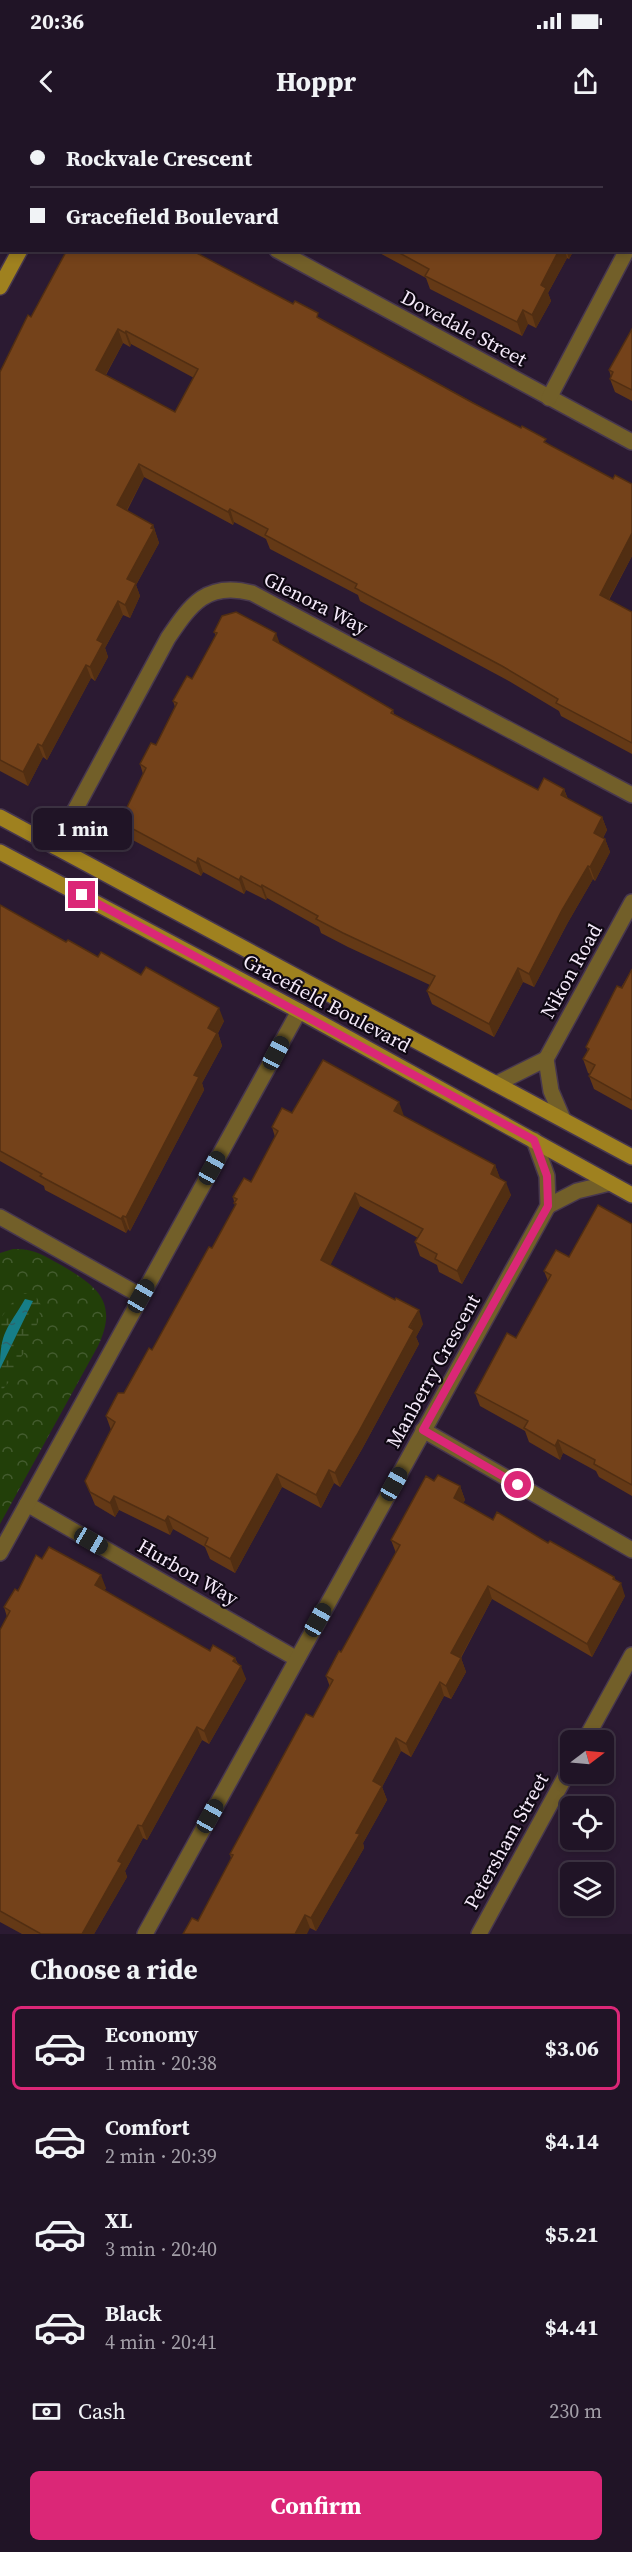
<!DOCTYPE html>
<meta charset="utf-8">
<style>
body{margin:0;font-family:"Source Serif 4",serif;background:#2d2132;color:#f1f3f6;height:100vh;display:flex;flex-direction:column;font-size:22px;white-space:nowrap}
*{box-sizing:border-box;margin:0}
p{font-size:20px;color:#a29ea7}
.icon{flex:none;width:33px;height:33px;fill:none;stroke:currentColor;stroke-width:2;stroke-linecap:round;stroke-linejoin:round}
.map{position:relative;height:1814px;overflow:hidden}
.sheet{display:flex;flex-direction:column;background:#201426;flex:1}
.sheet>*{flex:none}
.top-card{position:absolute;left:0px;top:0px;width:633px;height:132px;box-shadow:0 3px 9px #0003,0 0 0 2px #3d3343;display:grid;align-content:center;height:132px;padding:0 30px;background:#201426}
.needle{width:39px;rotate:74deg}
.buttons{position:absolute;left:560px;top:1610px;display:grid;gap:12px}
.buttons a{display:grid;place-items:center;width:54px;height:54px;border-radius:9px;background:#201426;box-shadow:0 3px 9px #0003,0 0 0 2px #3d3343;font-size:30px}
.end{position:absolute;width:27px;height:27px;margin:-14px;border:8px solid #db2777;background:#fff;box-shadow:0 0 0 3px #fff}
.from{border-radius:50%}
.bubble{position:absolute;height:42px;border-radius:9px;background:#201426;box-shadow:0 3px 9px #0003,0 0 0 2px #3d3343;font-size:20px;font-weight:700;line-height:42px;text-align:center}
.car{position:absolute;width:18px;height:36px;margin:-18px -9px;border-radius:8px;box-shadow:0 0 4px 2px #0007;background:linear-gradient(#222 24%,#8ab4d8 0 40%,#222 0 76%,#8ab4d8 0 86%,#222 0)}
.top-card b{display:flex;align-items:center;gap:21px;height:57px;font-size:22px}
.top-card b+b{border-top:2px solid #3d3343}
.top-card i{width:15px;height:15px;background:#f1f3f6}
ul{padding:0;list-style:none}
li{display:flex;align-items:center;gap:18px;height:84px;margin:0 12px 9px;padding:0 18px;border:3px solid transparent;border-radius:9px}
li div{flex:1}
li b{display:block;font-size:22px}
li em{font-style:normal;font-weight:700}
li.current{border-color:#db2777}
li>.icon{width:54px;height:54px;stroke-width:1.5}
h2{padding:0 30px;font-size:27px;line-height:72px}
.pay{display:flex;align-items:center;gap:15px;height:66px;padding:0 30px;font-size:22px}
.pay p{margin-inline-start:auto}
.button{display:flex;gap:12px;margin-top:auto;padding:12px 30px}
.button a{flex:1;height:69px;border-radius:9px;background:#db2777;color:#fff;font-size:24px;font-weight:700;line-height:69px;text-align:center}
.status{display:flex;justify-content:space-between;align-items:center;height:42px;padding:0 30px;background:#201426;direction:ltr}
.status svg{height:16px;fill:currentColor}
header{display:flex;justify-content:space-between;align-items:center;height:78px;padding:0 30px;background:#201426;font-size:27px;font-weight:700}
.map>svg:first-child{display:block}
.forest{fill:url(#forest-crowns)}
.wetland{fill:url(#wetland-marsh)}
.water{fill:url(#water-ripples)}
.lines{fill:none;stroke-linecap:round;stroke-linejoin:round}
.street-casing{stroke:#47374e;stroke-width:18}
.secondary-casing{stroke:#47374e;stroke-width:18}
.street{stroke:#725f29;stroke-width:15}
.secondary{stroke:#9f811f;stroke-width:15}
.wall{fill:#643916;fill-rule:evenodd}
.shaded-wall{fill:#512e12}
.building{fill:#74421a;stroke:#512e12;stroke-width:1.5;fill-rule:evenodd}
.route{stroke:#db2777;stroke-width:8}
.labels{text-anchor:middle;stroke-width:4.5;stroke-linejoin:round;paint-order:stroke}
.street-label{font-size:20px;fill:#f5eafa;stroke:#0f0813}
</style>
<div class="status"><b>20:36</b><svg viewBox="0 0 49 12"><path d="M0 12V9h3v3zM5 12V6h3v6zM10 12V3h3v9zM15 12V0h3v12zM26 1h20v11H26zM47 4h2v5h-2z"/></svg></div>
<header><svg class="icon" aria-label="back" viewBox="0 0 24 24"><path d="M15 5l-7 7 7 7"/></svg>Hoppr<svg class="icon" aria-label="share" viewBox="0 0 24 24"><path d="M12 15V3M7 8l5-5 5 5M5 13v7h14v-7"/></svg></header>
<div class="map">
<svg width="632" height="1814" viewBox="0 0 632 1814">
<defs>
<pattern id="forest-crowns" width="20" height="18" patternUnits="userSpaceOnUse" patternTransform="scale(1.5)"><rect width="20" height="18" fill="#223f09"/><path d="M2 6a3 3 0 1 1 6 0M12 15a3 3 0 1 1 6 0" fill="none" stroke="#435b2e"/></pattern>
<pattern id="wetland-marsh" width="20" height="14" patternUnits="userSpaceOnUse" patternTransform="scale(1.5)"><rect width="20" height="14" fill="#223f09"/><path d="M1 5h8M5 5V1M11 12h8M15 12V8" fill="none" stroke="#435b2e"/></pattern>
<pattern id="water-ripples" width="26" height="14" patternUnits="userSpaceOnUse" patternTransform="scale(1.5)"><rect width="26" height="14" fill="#167e88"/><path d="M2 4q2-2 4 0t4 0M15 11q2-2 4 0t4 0" fill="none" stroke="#2d656d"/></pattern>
</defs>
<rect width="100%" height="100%" fill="#2b1a32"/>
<path class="forest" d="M13 1129C33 1128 45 1136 61 1145 97 1166 119 1182 98 1226L0 1404V1133Z"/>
<path class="wetland" d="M25 1173 37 1178 41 1185 38 1202 25 1232 17 1242 12 1258 0 1273V1199L15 1179Z"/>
<path class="water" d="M25 1179 33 1181 0 1249C0 1210 8 1209 25 1179Z"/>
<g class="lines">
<defs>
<g id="street">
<path d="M32 0 34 2"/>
<path d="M277 130 632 322"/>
<path d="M549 278 627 130"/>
<path d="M55 727 168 518C191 484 207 461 252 473L632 675"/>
<path d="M546 939 632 782"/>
<path d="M496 964 546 939 551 971 563 999"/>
<path d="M548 1086 577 1071 610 1063"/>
<path d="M0 1097 141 1176"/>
<path d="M423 1310 632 1430"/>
<path d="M27 1384 297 1539"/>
<path d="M0 1433 299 891"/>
<path d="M585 1620 632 1535"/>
<path d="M145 1814 548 1086 547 1056 534 1020"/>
<path d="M479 1814 570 1648"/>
</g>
<g id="secondary">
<path d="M92 2 93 0"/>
<path d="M0 167 20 130"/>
<path d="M0 697 632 1037"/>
<path d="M0 732 299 891 632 1075"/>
</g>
</defs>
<use href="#street" class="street-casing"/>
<use href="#secondary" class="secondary-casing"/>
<use href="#street" class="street"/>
<use href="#secondary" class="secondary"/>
</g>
<g class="wall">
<path d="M374 130H574L569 139 567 138 548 173 551 181 536 208 528 204 522 216 430 169 426 158Z"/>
<path d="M31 197 321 199 547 323 632 436 609 480 632 492V634L561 596 559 591 507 560 360 481 358 475 270 429 266 419 234 402 233 405 144 357 127 391 153 405 159 423 136 465 140 476 130 498 123 495 105 528 108 537 95 561 91 558 47 640 43 637 28 666 0 651V252ZM123 223 130 227 131 224 194 258 175 292 106 255Z"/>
<path d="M632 209V281L615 272 610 259 611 257 609 250Z"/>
<path d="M214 512 280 524 393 590 394 594 538 670 564 669 568 679 602 697 607 710 603 718 605 719 610 732 595 761 593 759 567 804 534 867 523 862 494 917 432 884 427 871 430 865 348 827 321 813 319 807 267 778 266 780 246 770 244 774 203 752 201 756 125 716 120 702 143 654 140 644 156 625 175 587 173 581 192 559 216 516Z"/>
<path d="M0 785 66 822 98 837 224 901 218 913 222 926 202 963 204 970 130 1111 128 1109 126 1113 45 1070 44 1066 0 1041Z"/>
<path d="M632 849V990L594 969 589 956 590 954 588 953 583 939 588 931 586 927Z"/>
<path d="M292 993 404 996 495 1045 500 1059 511 1075 462 1164 439 1152 437 1145 420 1136 415 1122 418 1118 360 1086 330 1145 423 1204 416 1217 419 1224 362 1329 340 1367 334 1363 321 1388 282 1367 235 1453 210 1439 205 1427 173 1409 170 1415 119 1390 115 1397 95 1385 85 1361 111 1310 106 1296 124 1273 152 1230 212 1128 235 1086 233 1077 251 1062 275 1017 272 1007Z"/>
<path d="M632 1104V1376L599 1357 596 1351 563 1333 560 1340 529 1322 525 1311 480 1286 475 1273 516 1218 548 1161 544 1151Z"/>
<path d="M434 1361 460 1366 465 1380 463 1383 493 1400 548 1423 614 1457 625 1476 592 1537 492 1479 461 1538 466 1552 451 1579 444 1576 411 1637 401 1631 382 1667 387 1680 363 1723 364 1728 316 1811 310 1808 198 1801 231 1739 230 1734 313 1597 330 1567 326 1556 341 1532 396 1433 391 1420Z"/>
<path d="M42 1439 106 1468 104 1471 210 1531 235 1538 246 1559 209 1624 202 1620 147 1720 143 1718 125 1751 127 1757 94 1814H22L0 1802V1510L7 1497 4 1487Z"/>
</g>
<g class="shaded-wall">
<path d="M2 44V66L0 69V47Z"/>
<path d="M559 130H565L567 138 548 173 551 181 536 208 532 195 541 165Z"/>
<path d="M566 130H574L569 139Z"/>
<path d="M523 190 528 204 522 216 517 202Z"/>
<path d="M118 209 123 223 101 263 96 250Z"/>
<path d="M126 211 131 224 130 227 125 213Z"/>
<path d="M139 344 144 357 122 399 117 385Z"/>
<path d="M230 389 234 402 233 405 228 392Z"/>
<path d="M153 405 159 423 136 465 140 476 130 498 125 485 127 459Z"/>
<path d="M632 413V436L604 488 600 475Z"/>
<path d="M118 481 123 495 105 528 108 537 95 561 90 547 97 520Z"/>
<path d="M276 513 281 527 273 520Z"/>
<path d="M86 545 91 558 47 640 42 626Z"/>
<path d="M38 624 43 637 28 666 23 652Z"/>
<path d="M564 669 569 683 561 675Z"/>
<path d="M602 697 607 710 599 726 594 713Z"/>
<path d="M605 719 610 732 595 761 590 747Z"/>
<path d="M198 738 203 752 201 756 196 743Z"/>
<path d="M588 746 593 759 567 804 534 867 529 854 562 790Z"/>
<path d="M241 756 246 770 244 774 239 760Z"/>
<path d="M262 765 267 778 266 780 261 767Z"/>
<path d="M518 848 523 862 494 917 489 904Z"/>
<path d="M219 888 224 901 218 913 222 926 202 963 204 970 130 1111 126 1097 194 955 208 908Z"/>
<path d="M399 982 404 996 394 991Z"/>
<path d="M495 1045 500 1058 496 1067 491 1054Z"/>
<path d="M506 1062 511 1075 462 1164 457 1151Z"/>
<path d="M355 1073 360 1086 326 1154 321 1140Z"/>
<path d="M123 1096 128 1109 126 1113 121 1099Z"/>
<path d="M419 1190 423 1204 416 1217 419 1224 362 1329 340 1367 335 1353Z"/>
<path d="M558 1320 563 1333 560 1340 555 1326Z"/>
<path d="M329 1350 334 1363 321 1388 316 1375Z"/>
<path d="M277 1354 282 1367 235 1453 230 1439Z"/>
<path d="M460 1366 465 1380 459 1391 454 1378Z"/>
<path d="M114 1376 119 1390 115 1397 110 1383Z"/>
<path d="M168 1396 173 1409 170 1415 165 1401Z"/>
<path d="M101 1455 106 1468 100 1479 95 1465Z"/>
<path d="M614 1457 618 1467 621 1463 625 1476 592 1537 587 1524Z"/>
<path d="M488 1466 492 1479 456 1546 451 1533Z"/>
<path d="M235 1538 239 1549 241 1546 246 1559 209 1624 204 1611Z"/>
<path d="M461 1538 466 1552 451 1579 446 1566Z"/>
<path d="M440 1562 444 1576 411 1637 406 1624Z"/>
<path d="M197 1607 202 1620 147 1720 142 1706Z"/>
<path d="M396 1618 401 1631 382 1667 387 1680 363 1723 364 1728 316 1811 311 1798 373 1661Z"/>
<path d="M138 1705 143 1718 125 1751 127 1757 94 1814H82L118 1741Z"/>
<path d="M305 1795 310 1808 307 1814H295Z"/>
</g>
<g class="building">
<path d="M146 0H623L622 2H145Z"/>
<path d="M0 16 2 17V44L0 47Z"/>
<path d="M67 130H191L293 184 295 181 318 193 317 197 473 283 521 308 522 306 546 319 544 322 613 359 615 355 632 364V413L600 475 632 492V623L556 583 558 579 502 546 355 468 357 464 265 415 268 409 230 389 228 392 139 344 117 385 153 405 151 408 154 409 127 459 136 463 125 485 118 481 97 520 103 523 90 547 86 545 42 626 38 624 23 652 0 640V252L28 195 31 197ZM118 209 125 213 126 211 198 249 175 292 96 250Z"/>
<path d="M394 130H559L541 165 546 168 532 195 523 190 517 202 425 156 429 149Z"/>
<path d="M632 209V270L610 259 613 252 609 250Z"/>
<path d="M236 492 276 513 273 520 393 590 391 593 538 670 544 658 564 669 561 675 602 697 594 713 605 719 590 747 588 746 562 790 529 854 518 848 489 904 427 871 435 856 343 813 316 799 318 796 262 765 261 767 241 756 239 760 198 738 196 743 120 702 146 648 140 644 151 623 156 625 177 583 173 581 187 556 192 559 217 513 214 512 222 496Z"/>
<path d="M0 785 66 822 68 820 98 837 101 832 141 855 146 847 219 888 208 908 217 913 194 955 199 957 126 1097 123 1096 121 1099 40 1056 42 1054 0 1031Z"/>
<path d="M632 849V980L589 956 595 945 583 939 589 929 586 927 617 866 622 868Z"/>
<path d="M323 940 399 982 394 991 495 1045 491 1054 506 1062 457 1151 435 1139 437 1134 415 1122 423 1109 355 1073 321 1140 395 1180 396 1178 419 1190 409 1207 414 1210 357 1315 335 1353 329 1350 316 1375 277 1354 230 1439 205 1425 208 1418 168 1396 165 1401 114 1376 110 1383 90 1372 85 1361 115 1302 106 1296 118 1273H124L149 1228 152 1230 209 1127 212 1128 236 1084 234 1083 237 1079 233 1077 244 1058 251 1062 278 1011 272 1007 282 988 292 993Z"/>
<path d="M598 1085 632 1104V1365L594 1344 595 1340 558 1320 555 1326 524 1308 528 1301 475 1273 507 1213 516 1218 551 1155 544 1151 556 1130 569 1137Z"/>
<path d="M438 1355 460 1366 454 1378 493 1400 497 1392 548 1423 550 1421 614 1457 613 1459 621 1463 587 1524 488 1466 451 1533 461 1538 446 1566 440 1562 406 1624 396 1618 373 1661 382 1666 356 1713 360 1714 311 1798 305 1795 295 1814H183L192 1798 198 1801 233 1735 230 1734 306 1594 313 1597 333 1560 326 1556 339 1531 341 1532 400 1425 391 1420 426 1356 434 1361Z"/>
<path d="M49 1427 101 1455 95 1465 210 1531 213 1525 235 1538 233 1541 241 1546 204 1611 197 1607 142 1706 138 1705 118 1741 122 1743 82 1814H41L0 1791V1510L10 1491 4 1487 15 1469 18 1471 36 1435 42 1439Z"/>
</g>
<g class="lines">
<path class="route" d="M82 775 534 1020 547 1056 548 1086 423 1310 518 1365"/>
</g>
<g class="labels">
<g class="street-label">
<text transform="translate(464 208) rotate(28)" y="7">Dovedale Street</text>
<text transform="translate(316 483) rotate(27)" y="7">Glenora Way</text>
<text transform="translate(571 851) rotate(-61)" y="7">Nikon Road</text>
<text transform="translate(327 883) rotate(28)" y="7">Gracefield Boulevard</text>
<text transform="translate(433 1251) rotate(-61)" y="7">Manberry Crescent</text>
<text transform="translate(188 1452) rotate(30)" y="7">Hurbon Way</text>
<text transform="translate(506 1721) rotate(-61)" y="7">Petersham Street</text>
</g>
</g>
</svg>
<div class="buttons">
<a><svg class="needle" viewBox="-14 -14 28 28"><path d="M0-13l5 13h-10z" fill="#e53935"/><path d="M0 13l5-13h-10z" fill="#a29ea7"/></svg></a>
<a><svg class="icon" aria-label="locate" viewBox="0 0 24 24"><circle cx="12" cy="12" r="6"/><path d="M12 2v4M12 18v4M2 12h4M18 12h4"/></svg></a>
<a><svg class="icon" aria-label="layers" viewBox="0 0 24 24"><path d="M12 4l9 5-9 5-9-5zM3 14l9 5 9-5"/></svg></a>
</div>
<i class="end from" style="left:518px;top:1365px"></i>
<i class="end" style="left:82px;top:775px"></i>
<div class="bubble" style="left:33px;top:688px;width:99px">1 min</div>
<i class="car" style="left:276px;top:933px;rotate:28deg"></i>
<i class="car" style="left:212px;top:1048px;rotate:29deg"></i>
<i class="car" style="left:141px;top:1176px;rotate:30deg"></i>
<i class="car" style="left:394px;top:1364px;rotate:29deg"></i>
<i class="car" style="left:91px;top:1421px;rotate:120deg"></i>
<i class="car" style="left:318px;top:1500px;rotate:29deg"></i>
<i class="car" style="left:210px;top:1696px;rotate:29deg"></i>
<div class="top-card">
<b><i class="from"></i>Rockvale Crescent</b>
<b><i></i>Gracefield Boulevard</b>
</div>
</div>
<section class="sheet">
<h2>Choose a ride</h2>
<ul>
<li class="current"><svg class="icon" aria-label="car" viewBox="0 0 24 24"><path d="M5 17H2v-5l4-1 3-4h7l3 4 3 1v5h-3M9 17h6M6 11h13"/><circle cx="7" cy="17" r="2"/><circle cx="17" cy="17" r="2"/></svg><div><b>Economy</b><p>1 min · 20:38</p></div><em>$3.06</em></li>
<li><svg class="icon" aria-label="car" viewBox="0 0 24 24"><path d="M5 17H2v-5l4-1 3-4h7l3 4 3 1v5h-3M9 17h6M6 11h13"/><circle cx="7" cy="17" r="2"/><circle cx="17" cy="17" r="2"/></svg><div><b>Comfort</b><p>2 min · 20:39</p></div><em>$4.14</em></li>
<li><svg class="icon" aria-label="car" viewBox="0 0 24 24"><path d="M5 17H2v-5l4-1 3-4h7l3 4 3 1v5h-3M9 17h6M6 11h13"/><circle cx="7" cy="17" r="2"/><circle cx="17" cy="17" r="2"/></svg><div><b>XL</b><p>3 min · 20:40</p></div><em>$5.21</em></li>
<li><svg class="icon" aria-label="car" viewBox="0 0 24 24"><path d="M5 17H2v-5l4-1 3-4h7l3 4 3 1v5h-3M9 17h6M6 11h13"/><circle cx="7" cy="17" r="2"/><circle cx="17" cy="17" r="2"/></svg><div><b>Black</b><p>4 min · 20:41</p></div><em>$4.41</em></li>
</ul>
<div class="pay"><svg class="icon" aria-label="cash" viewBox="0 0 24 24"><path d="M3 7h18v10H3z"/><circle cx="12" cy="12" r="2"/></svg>Cash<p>230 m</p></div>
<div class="button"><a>Confirm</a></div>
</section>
